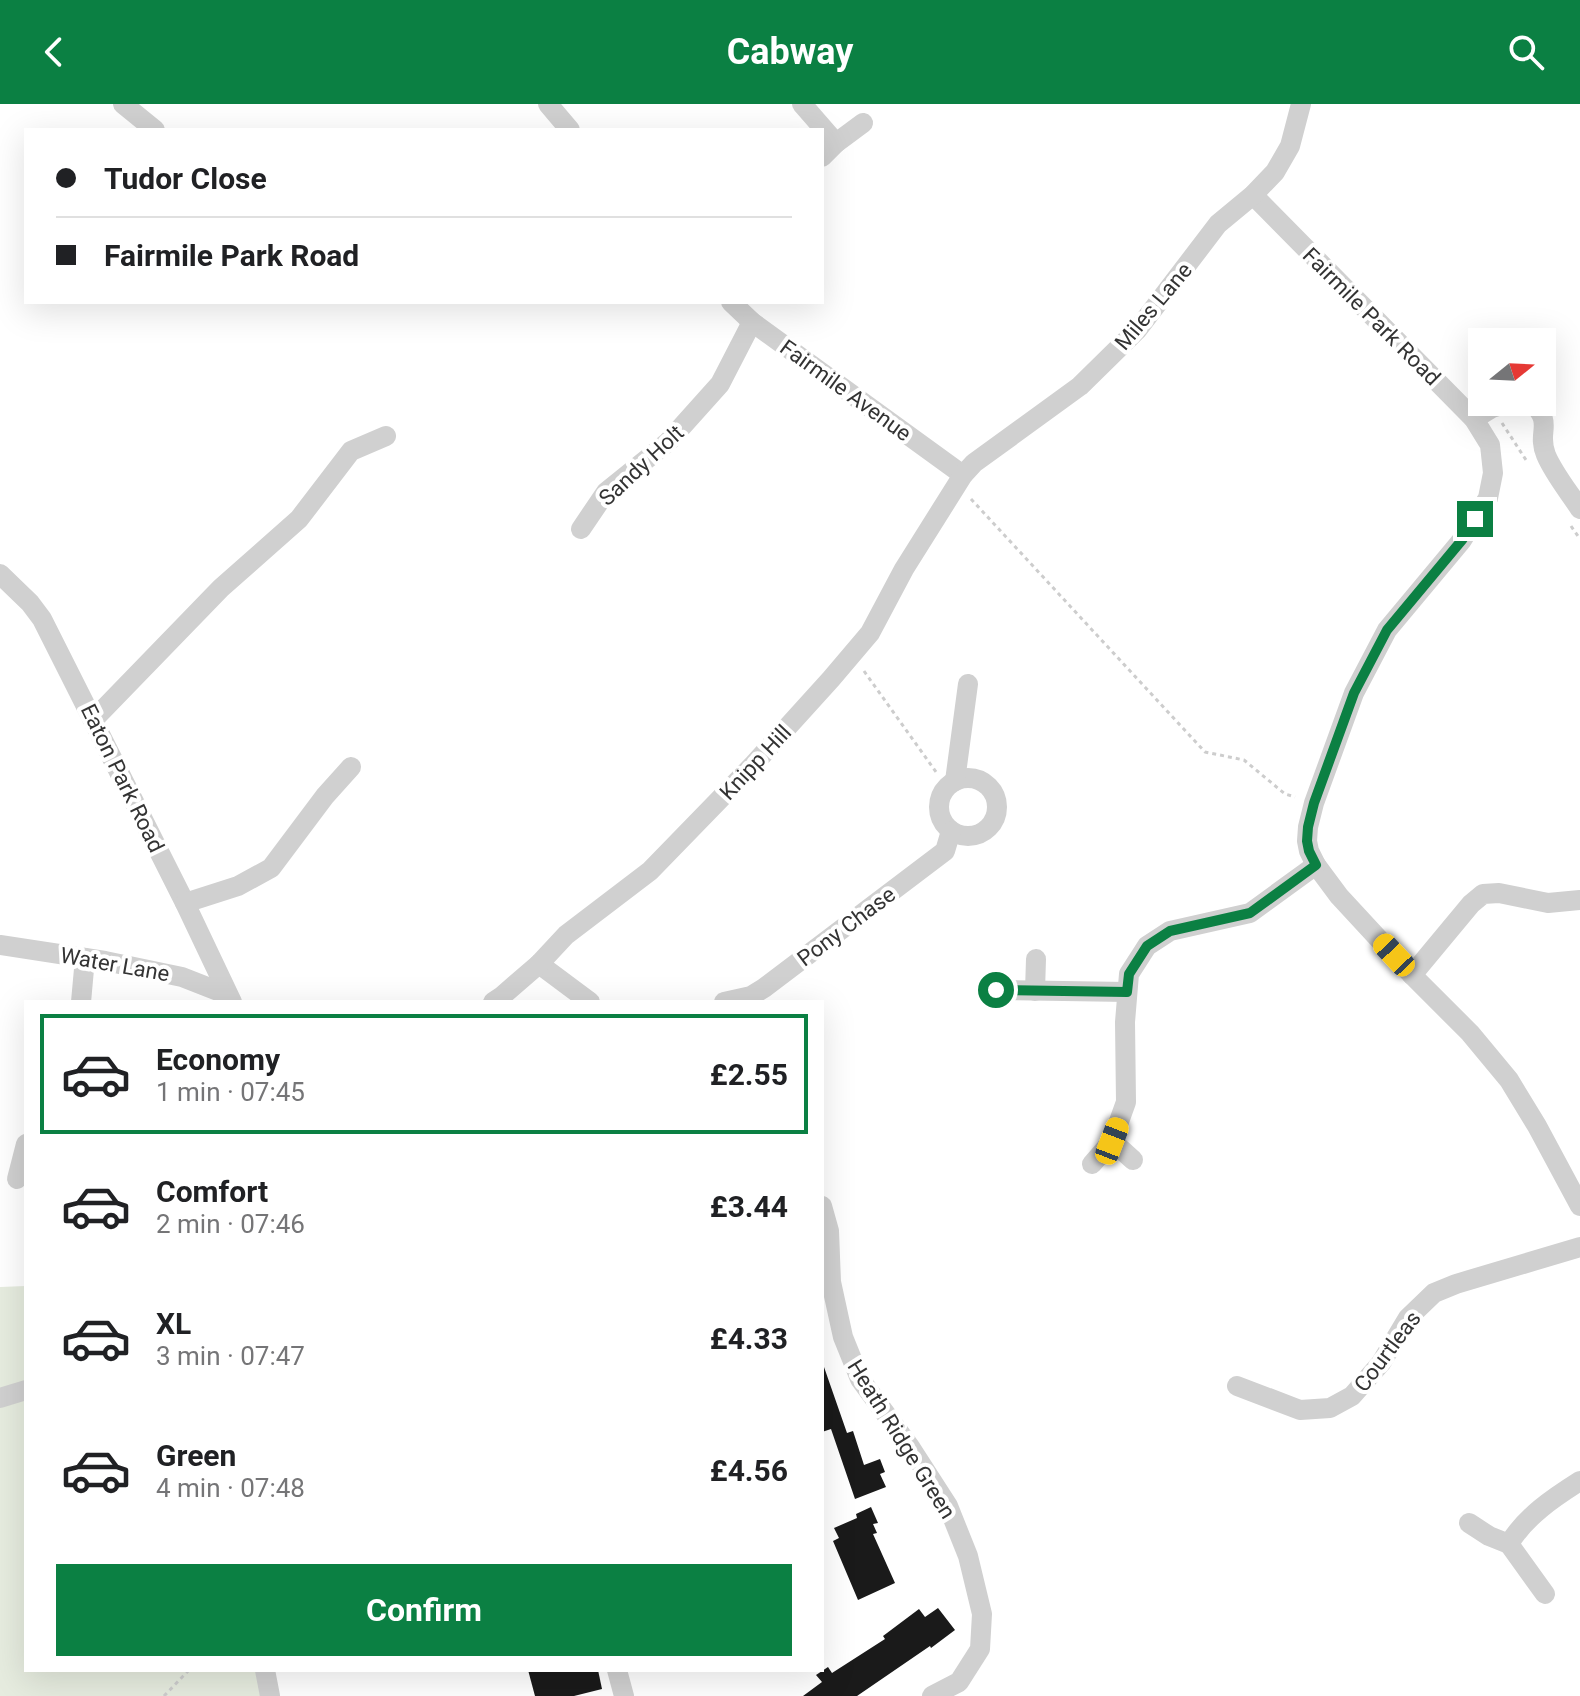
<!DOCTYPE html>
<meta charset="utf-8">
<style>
body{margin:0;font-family:Roboto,sans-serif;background:#f6f6f6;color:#202124;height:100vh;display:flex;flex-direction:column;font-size:30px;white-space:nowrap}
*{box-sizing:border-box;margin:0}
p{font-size:26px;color:#757577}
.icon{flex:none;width:44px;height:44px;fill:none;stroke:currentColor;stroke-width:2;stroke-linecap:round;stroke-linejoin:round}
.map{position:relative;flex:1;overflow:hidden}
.details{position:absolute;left:24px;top:896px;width:800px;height:672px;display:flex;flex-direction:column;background:#fff;border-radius:0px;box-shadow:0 8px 32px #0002}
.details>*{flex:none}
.top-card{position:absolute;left:24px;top:24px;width:800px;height:176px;border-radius:0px;box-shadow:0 8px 32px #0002;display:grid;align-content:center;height:176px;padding:0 32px;background:#fff}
.needle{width:52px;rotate:72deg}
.controls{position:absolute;left:1468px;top:224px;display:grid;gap:16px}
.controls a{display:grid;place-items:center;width:88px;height:88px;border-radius:0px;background:#fff;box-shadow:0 8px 32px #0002;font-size:40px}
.end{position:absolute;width:36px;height:36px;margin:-18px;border:10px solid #0b8043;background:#fff;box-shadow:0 0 0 4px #fff}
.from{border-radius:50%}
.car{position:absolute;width:24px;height:48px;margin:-24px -12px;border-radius:10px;box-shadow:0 0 6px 2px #0007;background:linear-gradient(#f5c518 24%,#345 0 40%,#f5c518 0 76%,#345 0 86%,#f5c518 0)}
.top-card b{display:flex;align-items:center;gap:28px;height:76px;font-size:30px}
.top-card b+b{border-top:2px solid #e0e0e0}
.top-card i{width:20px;height:20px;background:#202124}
ul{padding:14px 0 0;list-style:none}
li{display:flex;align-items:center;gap:24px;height:120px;margin:0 16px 12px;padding:0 16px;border:4px solid transparent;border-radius:0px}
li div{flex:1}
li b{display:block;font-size:30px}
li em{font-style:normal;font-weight:700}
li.selected{border-color:#0b8043}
li>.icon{width:72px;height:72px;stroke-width:1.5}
.cta{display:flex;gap:16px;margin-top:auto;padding:16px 32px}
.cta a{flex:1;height:92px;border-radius:0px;background:#0b8043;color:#fff;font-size:32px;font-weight:700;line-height:92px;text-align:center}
header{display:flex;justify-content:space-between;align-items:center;height:104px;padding:0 32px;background:#0b8043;color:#fff;font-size:36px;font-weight:700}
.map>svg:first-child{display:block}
.green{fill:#e6ecdf}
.building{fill:#1a1a1a}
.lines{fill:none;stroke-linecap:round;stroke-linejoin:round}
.path{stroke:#cdcdcd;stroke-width:3;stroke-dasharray:4 4;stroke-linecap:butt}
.minor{stroke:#d0d0d0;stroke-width:20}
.route{stroke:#0b8043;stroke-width:10}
.labels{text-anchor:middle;stroke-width:8;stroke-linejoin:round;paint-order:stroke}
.street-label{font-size:22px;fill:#333;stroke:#fff}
</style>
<header><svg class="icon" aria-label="back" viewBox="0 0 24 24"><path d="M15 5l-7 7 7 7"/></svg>Cabway<svg class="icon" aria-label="search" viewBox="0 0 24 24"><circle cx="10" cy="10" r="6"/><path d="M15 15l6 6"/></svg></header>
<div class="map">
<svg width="1580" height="1592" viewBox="0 0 1580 1592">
<rect width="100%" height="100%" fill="#fff"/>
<path class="green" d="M26 1182V1566H262L265 1592H0V1183Z"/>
<g class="building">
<path d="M822 1263H824L847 1329 853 1327 864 1361 880 1355 885 1368 880 1370 886 1383 855 1395 831 1325 822 1328Z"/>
<path d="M871 1403 878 1419 873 1420 877 1429 873 1430 895 1479 858 1496 833 1437 839 1434 834 1424 857 1414 856 1410Z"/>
<path d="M938 1504 955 1526 931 1544 930 1542 857 1592H803L822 1578 816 1571 828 1563 832 1569 885 1535 883 1532 919 1505 925 1513Z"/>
<path d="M528 1566H598L602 1585 574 1592H535Z"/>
</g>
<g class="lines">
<g class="path">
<path d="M1502 319 1526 356"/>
<path d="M971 395 1205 648 1244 656 1285 690 1295 693"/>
<path d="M1571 422 1580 435"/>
<path d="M864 567 936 668"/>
<path d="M164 1592 189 1566"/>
</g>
<g class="minor">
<path d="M123 0 155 26"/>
<path d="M548 0 570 26"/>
<path d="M802 0 836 39"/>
<path d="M822 53 836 39 863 19"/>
<path d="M1253 91 1474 315 1490 341 1493 369 1488 394 1462 436 1387 526 1354 589 1314 699 1308 723 1307 737 1309 747 1316 761 1339 792 1412 871 1470 929 1509 976 1537 1022 1580 1102"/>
<path d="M731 198 752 218 963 371"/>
<path d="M1531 298C1555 320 1536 327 1546 351 1554 370 1569 388 1580 405"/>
<path d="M1474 315 1492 304 1510 298"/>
<path d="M581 425 606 388 668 338 720 280 752 218"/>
<path d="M0 470 30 499 42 515 185 799 232 898"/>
<path d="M94 615 221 484 299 415 351 347 386 332"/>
<circle cx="968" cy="703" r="29"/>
<path d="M955 677 968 580"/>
<path d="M185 799 238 782 271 764 325 692 351 663"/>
<path d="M0 841 105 857 182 873 228 891"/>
<path d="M539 860 590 898"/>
<path d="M1412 871 1471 800 1483 790 1499 789 1548 799 1580 796"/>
<path d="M996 886 1127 888"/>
<path d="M1035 887 1036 855"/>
<path d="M81 898 85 854"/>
<path d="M493 898 502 892 539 860 566 831 650 767 754 660 831 575 870 529 904 465 963 371 974 359 1080 282 1138 225 1218 120 1253 91 1275 68 1290 42 1301 0"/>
<path d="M724 898 751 892 764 884 945 747 951 727"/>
<path d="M1112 1037 1133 1056"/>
<path d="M1092 1060 1112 1037 1126 998 1125 918 1129 870 1147 842 1170 827 1250 809 1316 761"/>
<path d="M17 1075 26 1040"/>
<path d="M822 1102 829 1127 831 1178 843 1233 860 1275 910 1343 948 1402 968 1452 982 1510 980 1545 959 1578 932 1592"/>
<path d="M1237 1282 1300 1306 1330 1304 1352 1292 1381 1259 1408 1214 1434 1189 1456 1180 1580 1143"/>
<path d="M0 1294 26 1286"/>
<path d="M1469 1419 1489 1432 1509 1440"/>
<path d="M1545 1490 1509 1440C1525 1413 1553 1394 1580 1377"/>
<path d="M265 1566 270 1592"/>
<path d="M617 1566 624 1592"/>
</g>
</g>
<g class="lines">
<path class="route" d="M996 886 1127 888 1129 870 1147 842 1170 827 1250 809 1316 761 1309 747 1307 737 1308 723 1314 699 1354 589 1387 526 1462 436 1475 415"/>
</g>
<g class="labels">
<g class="street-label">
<text transform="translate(1153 202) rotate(-50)" y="8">Miles Lane</text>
<text transform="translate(1372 212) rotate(45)" y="8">Fairmile Park Road</text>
<text transform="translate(846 286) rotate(36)" y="8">Fairmile Avenue</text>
<text transform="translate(641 361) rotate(-43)" y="8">Sandy Holt</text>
<text transform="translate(755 658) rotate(-47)" y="8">Knipp Hill</text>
<text transform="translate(123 674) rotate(64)" y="8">Eaton Park Road</text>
<text transform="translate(846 822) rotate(-37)" y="8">Pony Chase</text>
<text transform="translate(115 860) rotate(10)" y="8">Water Lane</text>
<text transform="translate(1387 1247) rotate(-53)" y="8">Courtleas</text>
<text transform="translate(902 1335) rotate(58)" y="8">Heath Ridge Green</text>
</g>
</g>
</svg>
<div class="controls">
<a><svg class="needle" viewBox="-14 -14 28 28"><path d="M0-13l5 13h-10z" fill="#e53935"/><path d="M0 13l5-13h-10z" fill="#757577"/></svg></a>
</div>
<i class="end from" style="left:996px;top:886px"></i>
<i class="end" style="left:1475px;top:415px"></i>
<i class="car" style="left:1394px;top:851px;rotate:317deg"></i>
<i class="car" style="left:1112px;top:1037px;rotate:21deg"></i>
<div class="top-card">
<b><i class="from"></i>Tudor Close</b>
<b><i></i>Fairmile Park Road</b>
</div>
<section class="details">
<ul>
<li class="selected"><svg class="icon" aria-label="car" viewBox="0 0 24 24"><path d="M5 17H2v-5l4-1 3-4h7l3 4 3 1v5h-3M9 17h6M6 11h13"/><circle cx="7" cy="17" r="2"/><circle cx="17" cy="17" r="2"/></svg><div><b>Economy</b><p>1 min · 07:45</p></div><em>£2.55</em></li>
<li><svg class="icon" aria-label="car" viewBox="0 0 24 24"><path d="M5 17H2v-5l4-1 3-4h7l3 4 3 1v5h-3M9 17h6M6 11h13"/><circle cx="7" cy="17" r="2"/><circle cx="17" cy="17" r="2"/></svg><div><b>Comfort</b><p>2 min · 07:46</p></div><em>£3.44</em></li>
<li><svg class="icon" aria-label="car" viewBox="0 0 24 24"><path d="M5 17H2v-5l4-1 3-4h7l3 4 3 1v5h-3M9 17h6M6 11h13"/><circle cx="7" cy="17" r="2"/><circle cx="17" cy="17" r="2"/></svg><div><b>XL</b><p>3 min · 07:47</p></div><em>£4.33</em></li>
<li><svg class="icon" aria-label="car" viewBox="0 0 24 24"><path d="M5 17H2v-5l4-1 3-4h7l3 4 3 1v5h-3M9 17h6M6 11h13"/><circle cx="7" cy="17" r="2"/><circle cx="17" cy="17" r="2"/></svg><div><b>Green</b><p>4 min · 07:48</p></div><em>£4.56</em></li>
</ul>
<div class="cta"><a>Confirm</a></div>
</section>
</div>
